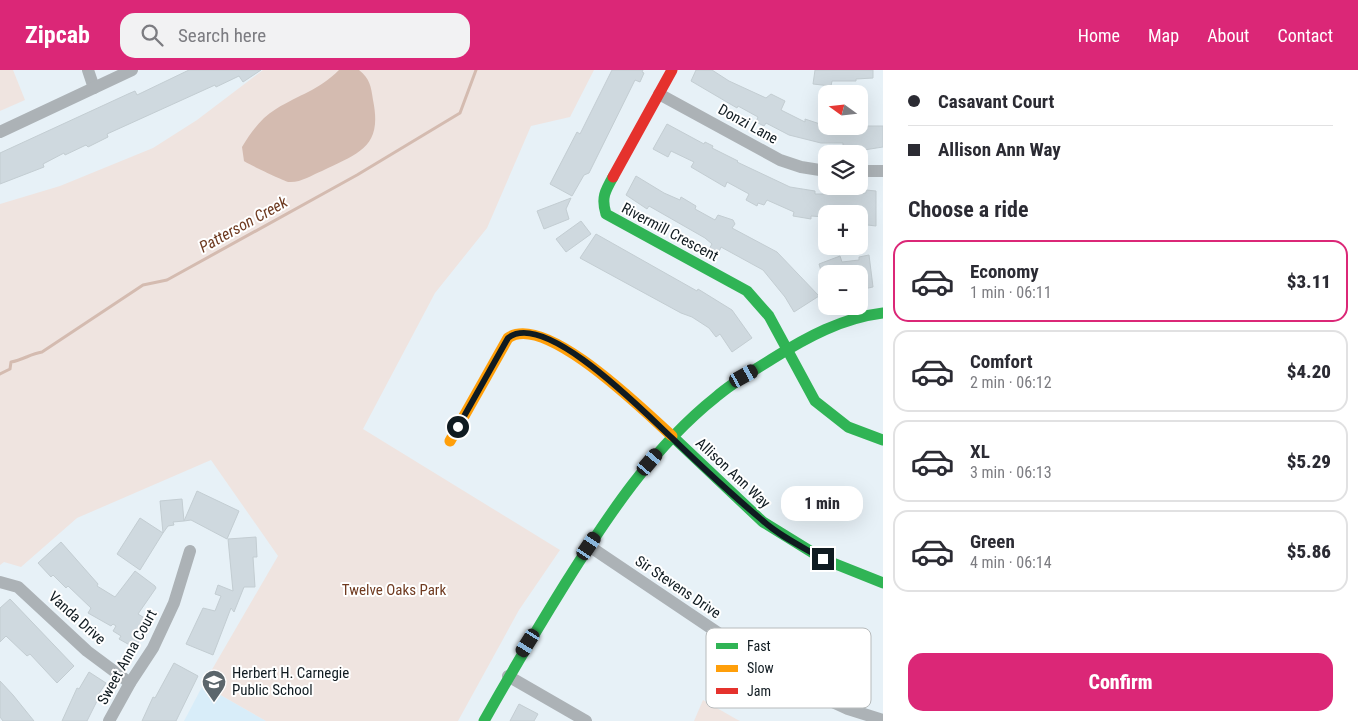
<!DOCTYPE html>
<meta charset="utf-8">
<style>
body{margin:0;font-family:"Roboto Condensed",sans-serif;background:#f2f2f3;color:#2b2b33;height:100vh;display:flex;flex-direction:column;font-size:19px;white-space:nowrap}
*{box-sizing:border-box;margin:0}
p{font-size:16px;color:#7c7c81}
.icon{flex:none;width:28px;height:28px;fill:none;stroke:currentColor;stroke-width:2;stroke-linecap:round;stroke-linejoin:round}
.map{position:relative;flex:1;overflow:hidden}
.drawer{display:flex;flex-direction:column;background:#fff;width:475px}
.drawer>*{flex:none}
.hud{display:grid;align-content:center;height:110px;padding:0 25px;background:#fff}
.needle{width:32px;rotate:285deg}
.fabs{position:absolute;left:818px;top:15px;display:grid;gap:10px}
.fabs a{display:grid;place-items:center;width:50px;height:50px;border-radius:10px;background:#fff;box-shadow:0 5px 20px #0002;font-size:25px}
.end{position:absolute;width:22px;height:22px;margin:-11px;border:6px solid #101b21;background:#fff;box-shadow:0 0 0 2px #fff}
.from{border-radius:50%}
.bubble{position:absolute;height:35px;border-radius:15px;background:#fff;box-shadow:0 5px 20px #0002;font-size:16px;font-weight:800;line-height:35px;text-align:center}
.car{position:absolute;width:15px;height:30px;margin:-15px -8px;border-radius:6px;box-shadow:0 0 4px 1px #0007;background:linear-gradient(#222 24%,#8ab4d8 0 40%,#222 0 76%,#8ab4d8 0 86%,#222 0)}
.hud b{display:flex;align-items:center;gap:18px;height:48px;font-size:19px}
.hud b+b{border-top:1px solid #e1e1e2}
.hud i{width:12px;height:12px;background:#2b2b33}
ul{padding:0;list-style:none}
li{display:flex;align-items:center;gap:15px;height:82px;margin:0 10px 8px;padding:0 15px;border:2px solid #e1e1e2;border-radius:15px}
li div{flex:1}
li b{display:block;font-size:19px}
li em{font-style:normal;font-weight:800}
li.active{border-color:#db2777}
li>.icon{width:45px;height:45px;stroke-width:1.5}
h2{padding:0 25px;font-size:22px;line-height:60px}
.primary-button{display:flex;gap:10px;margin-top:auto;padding:10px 25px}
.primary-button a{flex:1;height:58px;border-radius:15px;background:#db2777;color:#fff;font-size:20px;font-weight:800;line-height:58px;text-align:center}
header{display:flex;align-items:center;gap:30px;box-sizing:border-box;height:70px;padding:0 25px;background:#db2777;color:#fff}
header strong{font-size:24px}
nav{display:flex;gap:28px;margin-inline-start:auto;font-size:18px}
.search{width:350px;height:45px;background:#f2f2f3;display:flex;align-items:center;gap:12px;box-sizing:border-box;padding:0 18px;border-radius:15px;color:#7c7c81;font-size:19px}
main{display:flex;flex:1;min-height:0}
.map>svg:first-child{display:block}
.built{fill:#d8edf9}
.green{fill:#efe4e0}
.water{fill:#d4bbb0}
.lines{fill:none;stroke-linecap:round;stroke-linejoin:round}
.stream{stroke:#d4bbb0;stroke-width:3}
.building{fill:#cfd9df;stroke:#c3cdd2}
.street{stroke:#acb2b6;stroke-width:12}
.fast{stroke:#30b455;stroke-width:11}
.slow{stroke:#ff9f0a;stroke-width:11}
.jam{stroke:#e5322d;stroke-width:11}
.route{stroke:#101b21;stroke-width:6}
.labels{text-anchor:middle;stroke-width:4;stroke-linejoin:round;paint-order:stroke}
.street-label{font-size:15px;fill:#101b21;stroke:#fff}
.park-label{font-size:15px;fill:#703b21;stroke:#fff}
.poi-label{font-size:15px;fill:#101b21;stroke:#fff;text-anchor:start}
.water-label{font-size:16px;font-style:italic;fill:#6e3a20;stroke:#fff}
.key{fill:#fff;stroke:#b7bbbc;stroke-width:1}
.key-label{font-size:14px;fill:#101b21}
</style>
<header>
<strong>Zipcab</strong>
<div class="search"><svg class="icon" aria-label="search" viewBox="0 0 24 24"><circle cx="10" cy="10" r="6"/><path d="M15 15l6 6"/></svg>Search here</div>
<nav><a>Home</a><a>Map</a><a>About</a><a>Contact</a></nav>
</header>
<main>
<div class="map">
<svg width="883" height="651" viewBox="0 0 883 651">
<rect width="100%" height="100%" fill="#e7f1f7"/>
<path class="built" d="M203 615 266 651H184Z"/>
<g class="green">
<path d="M0 0H13L25 30 0 41Z"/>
<path d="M263 0H594L570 47 531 56 487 158 435 223 363 359 560 480 519 540 458 651H266L203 615 278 486 211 390 77 448 21 497 4 492 0 495V134L60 116 153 78 197 50Z"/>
<path d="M703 630 736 649 740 651H694Z"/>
</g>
<path class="water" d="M339 0H359C370 9 371 16 373 30 383 78 358 83 322 101 312 105 300 113 289 112 286 112 248 94 244 91L242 77C251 62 261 48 276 39 300 24 318 21 339 0Z"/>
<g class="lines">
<path class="stream" d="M0 304 10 299 11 292C23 290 30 284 42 282L143 215 167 210 357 105 460 43 476 0"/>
</g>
<g class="building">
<path d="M189 0H261L243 12 239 6 216 17 215 15 107 64 108 67 88 77 86 75 65 85 64 83 43 94 44 97 0 114V83L128 24 135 21 137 25Z"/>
<path d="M612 0H643L642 2 644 3 640 12 635 10 589 103 584 105 572 126 550 114 577 62 580 64Z"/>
<path d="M696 0H712L729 11 766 28 771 24 785 31 781 40 805 52V49L826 56H883V77L851 82V78H843V73H821L789 65 766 53 764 56 756 52 758 47 738 36 737 38 691 11Z"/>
<path d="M815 0H873V8L856 9V11H832L831 16 813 14Z"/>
<path d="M667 54 704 74 705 72 713 76 712 78 738 91 737 92 790 117 815 121V124H858L866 123V120L876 121V156L859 154V144H826V147L811 146V149L793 146 794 142 767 130 764 135 758 133 757 136 746 130 749 124 727 112 725 117 691 97 694 92 671 81 668 87 653 79Z"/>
<path d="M636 106 664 123 680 130 681 127 696 136 695 139 715 150 718 145 733 150 735 154 732 158 777 182 819 226 794 242 785 227 763 200 721 177 718 184 709 179 712 174 705 168 649 136 647 139 626 125Z"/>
<path d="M571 128 566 139 569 149 544 159 537 141Z"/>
<path d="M581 151 591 164 566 182 556 169Z"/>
<path d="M596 164 697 221 698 219 732 240 752 268 732 282 720 264 716 267 709 258 692 247 681 243 580 188Z"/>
<path d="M869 185 873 217 859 220V204H822L819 194 840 186 842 192 859 190V187Z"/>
<path d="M197 421 239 441 227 469 191 450 184 451Z"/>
<path d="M182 429 184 451 173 452 174 455 168 456 163 463 160 431Z"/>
<path d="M140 448 163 463 140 500 117 484Z"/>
<path d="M256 467 257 487H253L255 517H244L234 542 231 538 213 585 186 574 203 538 215 541 221 526 215 524 218 515 233 521 228 469Z"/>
<path d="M61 472 98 514 97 516 115 527 135 501 155 516 156 518 138 544 151 552 135 578 119 569 121 566 113 561 116 556 113 554 111 556 88 543 91 538 68 516 66 518 53 505 51 507 38 493Z"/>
<path d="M10 529 74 596 57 613 30 584 27 586 6 566 0 572V538Z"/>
<path d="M174 593 198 606 176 651H142L153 627 155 628Z"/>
<path d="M89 602 106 613 96 628 98 629 87 651H62L77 618 79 619Z"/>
<path d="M0 611 13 625 34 651H3L0 647Z"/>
<path d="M519 634 538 644 534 651H510Z"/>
</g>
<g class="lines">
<g class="street">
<path d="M88 0 94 18"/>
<path d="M659 24 780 90 801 97 826 101"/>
<path d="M0 62 132 0"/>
<path d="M859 101H883"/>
<path d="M589 476 745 581 811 622 848 639 883 650"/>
<path d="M0 512 18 517 87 581 130 613"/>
<path d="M508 606 586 651"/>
<path d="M109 651 130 613 153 578 174 533 190 481"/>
</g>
<g class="fast">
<path d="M613 107C605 121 601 128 606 144L747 221 769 246 815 331 848 357 883 370"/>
<path d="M672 366 763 452 823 489 883 513"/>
<path d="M484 651C510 605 537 559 565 514 607 447 653 377 716 327 733 312 753 301 772 289 807 267 842 248 883 243"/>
</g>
<path class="slow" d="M450 371 508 268C545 242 644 341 672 366"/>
<path class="jam" d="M613 107 672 0"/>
</g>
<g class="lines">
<path class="route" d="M458 357 508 268C545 239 645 343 672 368 701 396 731 424 762 450 779 466 803 477 823 489"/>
</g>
<defs>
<symbol id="school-pin" viewBox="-11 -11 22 30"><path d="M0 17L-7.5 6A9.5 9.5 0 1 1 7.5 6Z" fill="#5b666c" stroke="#fff"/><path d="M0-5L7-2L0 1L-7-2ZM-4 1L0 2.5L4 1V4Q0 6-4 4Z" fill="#fff"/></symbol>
</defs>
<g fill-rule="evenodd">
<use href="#school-pin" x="200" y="598" width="28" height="38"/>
</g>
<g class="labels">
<g class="street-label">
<text transform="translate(748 54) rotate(29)" y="5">Donzi Lane</text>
<text transform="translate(670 162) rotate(28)" y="5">Rivermill Crescent</text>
<text transform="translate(733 403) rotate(43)" y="5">Allison Ann Way</text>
<text transform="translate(678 517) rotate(34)" y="5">Sir Stevens Drive</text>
<text transform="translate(77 548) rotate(42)" y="5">Vanda Drive</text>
<text transform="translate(127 587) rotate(-61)" y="5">Sweet Anna Court</text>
</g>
<g class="park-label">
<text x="394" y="525">Twelve Oaks Park</text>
</g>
<g class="poi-label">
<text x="232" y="608">Herbert H. Carnegie<tspan x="232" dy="17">Public School</tspan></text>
</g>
<g class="water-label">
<text transform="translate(243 154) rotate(-29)" y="6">Patterson Creek</text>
</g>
</g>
<rect x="706" y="558" width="165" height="80" rx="8" class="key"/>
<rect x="716" y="573" width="22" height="6" fill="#30b455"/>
<rect x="716" y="595" width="22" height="7" fill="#ff9f0a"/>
<rect x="716" y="618" width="22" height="6" fill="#e5322d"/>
<g class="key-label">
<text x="747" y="581">Fast</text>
<text x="747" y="603">Slow</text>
<text x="747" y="626">Jam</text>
</g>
</svg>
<div class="fabs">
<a><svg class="needle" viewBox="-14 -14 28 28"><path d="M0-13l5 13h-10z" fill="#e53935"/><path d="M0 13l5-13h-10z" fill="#7c7c81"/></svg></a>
<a><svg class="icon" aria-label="layers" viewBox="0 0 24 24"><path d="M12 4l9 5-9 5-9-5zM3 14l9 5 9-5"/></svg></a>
<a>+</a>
<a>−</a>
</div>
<i class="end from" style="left:458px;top:357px"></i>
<i class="end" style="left:823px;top:489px"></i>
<div class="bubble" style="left:781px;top:416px;width:82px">1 min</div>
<i class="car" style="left:744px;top:306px;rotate:61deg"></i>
<i class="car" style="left:650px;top:392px;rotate:40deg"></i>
<i class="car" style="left:589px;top:476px;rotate:34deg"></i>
<i class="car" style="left:528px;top:573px;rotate:212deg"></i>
</div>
<section class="drawer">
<div class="hud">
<b><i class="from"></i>Casavant Court</b>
<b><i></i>Allison Ann Way</b>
</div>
<h2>Choose a ride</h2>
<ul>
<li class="active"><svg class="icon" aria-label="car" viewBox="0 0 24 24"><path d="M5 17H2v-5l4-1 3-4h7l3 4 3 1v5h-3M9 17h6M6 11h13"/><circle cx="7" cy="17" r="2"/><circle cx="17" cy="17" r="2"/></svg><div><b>Economy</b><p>1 min · 06:11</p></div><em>$3.11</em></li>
<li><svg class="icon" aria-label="car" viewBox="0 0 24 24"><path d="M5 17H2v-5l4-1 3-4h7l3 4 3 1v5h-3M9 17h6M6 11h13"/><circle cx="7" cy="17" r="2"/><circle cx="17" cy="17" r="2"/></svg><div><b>Comfort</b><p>2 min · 06:12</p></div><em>$4.20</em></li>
<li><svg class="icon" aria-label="car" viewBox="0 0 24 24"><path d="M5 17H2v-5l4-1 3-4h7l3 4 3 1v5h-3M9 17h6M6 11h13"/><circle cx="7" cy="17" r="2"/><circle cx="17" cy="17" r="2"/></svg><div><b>XL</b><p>3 min · 06:13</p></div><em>$5.29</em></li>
<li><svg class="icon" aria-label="car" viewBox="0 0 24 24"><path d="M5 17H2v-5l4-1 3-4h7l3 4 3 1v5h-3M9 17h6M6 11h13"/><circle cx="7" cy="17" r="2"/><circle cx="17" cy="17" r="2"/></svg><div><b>Green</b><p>4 min · 06:14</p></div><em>$5.86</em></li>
</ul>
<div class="primary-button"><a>Confirm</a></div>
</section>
</main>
